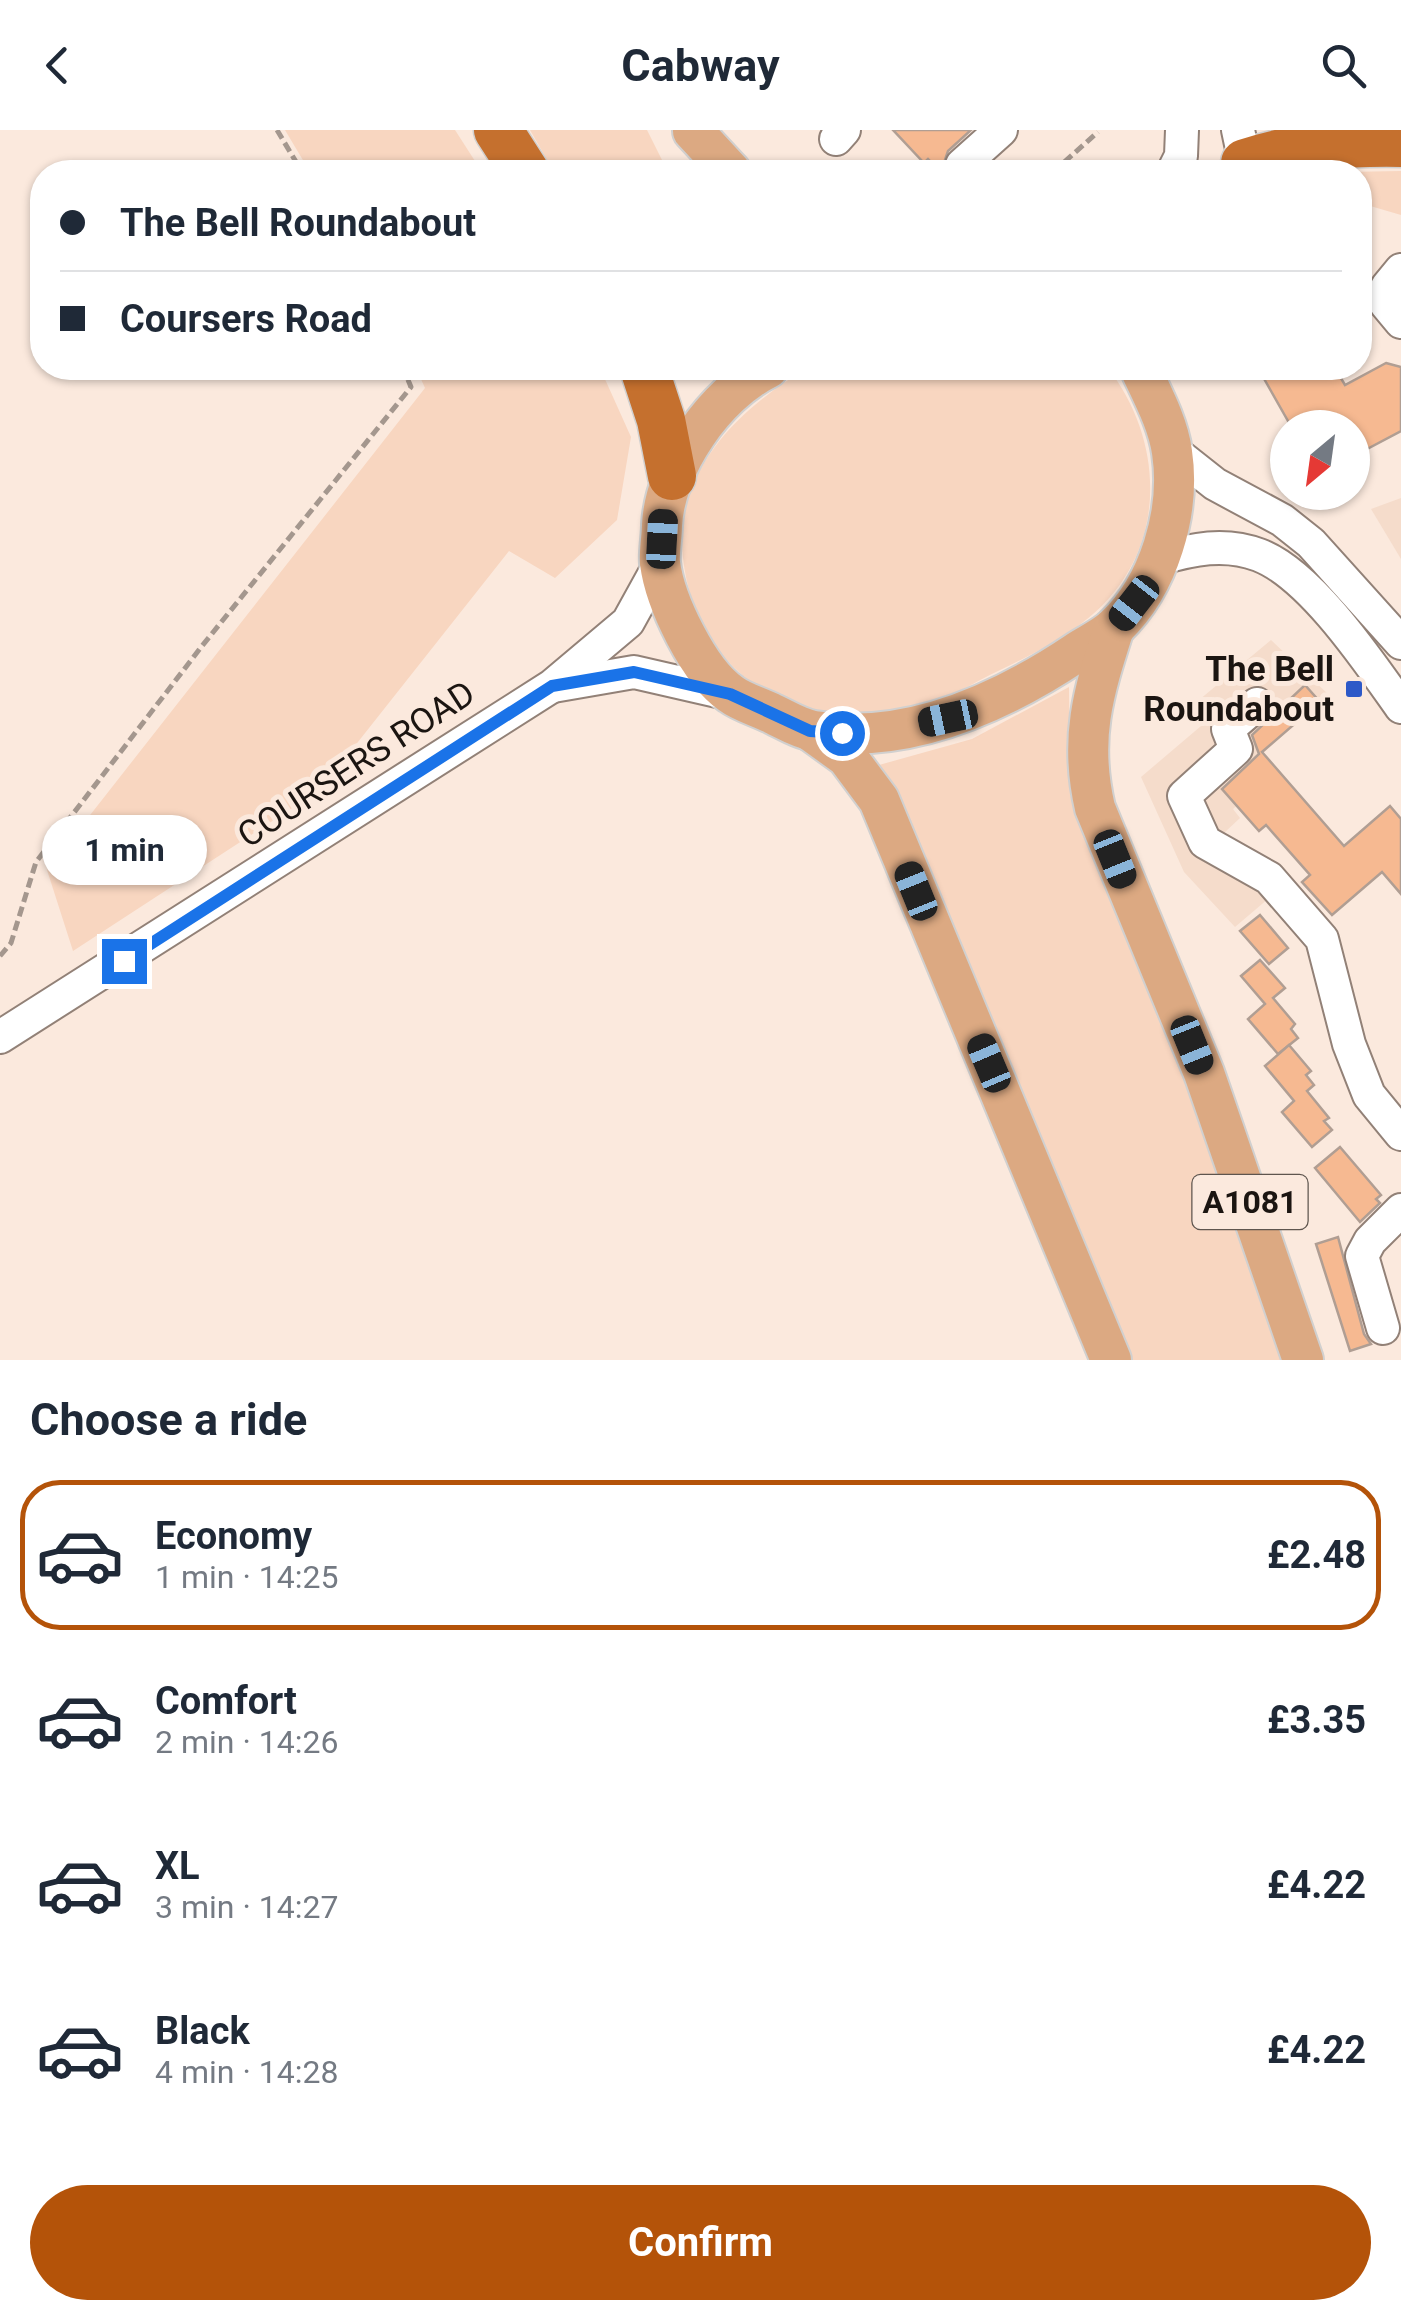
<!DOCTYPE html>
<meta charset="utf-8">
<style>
body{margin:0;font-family:Roboto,sans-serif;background:#f2f2f3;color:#1f2937;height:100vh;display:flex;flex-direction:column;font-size:38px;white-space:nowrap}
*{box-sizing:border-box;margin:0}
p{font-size:32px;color:#747a83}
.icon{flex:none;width:55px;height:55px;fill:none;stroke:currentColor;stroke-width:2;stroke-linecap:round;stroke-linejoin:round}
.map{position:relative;height:1230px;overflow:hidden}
.side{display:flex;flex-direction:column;background:#fff;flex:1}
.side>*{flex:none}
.top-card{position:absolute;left:30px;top:30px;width:1342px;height:220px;border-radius:40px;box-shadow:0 2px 8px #0004;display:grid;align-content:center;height:220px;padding:0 30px;background:#fff}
.needle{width:65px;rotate:209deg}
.buttons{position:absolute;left:1270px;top:280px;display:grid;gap:20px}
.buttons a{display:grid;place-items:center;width:100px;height:100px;border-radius:50%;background:#fff;box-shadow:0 2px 8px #0004;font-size:50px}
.end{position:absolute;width:45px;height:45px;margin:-22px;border:12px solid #1a73e8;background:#fff;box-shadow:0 0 0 5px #fff}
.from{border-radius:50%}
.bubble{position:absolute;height:70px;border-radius:35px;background:#fff;box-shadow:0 2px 8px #0004;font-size:32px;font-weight:700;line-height:70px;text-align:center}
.car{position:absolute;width:30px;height:60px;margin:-30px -15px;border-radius:12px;box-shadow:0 0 8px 2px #0007;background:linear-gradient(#222 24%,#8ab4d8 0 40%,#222 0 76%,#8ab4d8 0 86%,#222 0)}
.top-card b{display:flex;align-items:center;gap:35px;height:95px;font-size:38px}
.top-card b+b{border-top:2px solid #e0e1e3}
.top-card i{width:25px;height:25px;background:#1f2937}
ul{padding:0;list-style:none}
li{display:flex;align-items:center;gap:30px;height:150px;margin:0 20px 15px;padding:0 10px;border:5px solid transparent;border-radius:40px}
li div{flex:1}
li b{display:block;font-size:38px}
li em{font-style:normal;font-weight:700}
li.on{border-color:#b45309}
li>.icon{width:90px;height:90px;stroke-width:1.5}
h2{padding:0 30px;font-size:45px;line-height:120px}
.cta{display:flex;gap:20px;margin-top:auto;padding:20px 30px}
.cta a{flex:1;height:115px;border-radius:60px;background:#b45309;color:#fff;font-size:40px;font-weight:700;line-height:115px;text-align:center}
header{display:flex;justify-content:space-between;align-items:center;height:130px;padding:0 30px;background:#fff;font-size:45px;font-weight:700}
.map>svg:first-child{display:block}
.built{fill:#f5dccb}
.green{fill:#f8d6c0}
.building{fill:#f6b991;stroke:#b09e93;stroke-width:2.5}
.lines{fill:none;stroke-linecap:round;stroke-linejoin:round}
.minor-casing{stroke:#928177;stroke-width:36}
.major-casing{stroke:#d1d0cf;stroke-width:44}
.highway-casing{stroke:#d1d0cf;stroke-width:51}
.path{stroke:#a4978e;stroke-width:5;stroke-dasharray:10 5;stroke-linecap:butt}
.minor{stroke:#fff;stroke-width:32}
.major{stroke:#dca982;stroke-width:40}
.highway{stroke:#c5702e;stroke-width:48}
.route{stroke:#1a73e8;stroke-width:12}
.poi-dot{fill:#2d59c8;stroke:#fbe9dd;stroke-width:4}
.labels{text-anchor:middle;stroke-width:10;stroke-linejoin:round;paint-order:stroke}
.shield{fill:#fbe9dd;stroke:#5e554e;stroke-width:2.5}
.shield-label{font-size:32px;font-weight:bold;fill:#1b1511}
.poi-label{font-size:35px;font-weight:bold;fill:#1b1511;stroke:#fbe9dd;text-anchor:end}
.street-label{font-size:35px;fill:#1b1511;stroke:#fbe9dd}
</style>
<header><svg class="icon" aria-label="back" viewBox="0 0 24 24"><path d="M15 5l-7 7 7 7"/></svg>Cabway<svg class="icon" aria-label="search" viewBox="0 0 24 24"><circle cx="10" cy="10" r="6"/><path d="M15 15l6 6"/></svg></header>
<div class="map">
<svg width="1401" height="1230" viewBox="0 0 1401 1230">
<rect width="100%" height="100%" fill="#fbe9dd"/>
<g class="built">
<path d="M1401 368V429L1371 379Z"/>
<path d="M1271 510 1329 565 1261 625 1275 642 1233 679 1240 688 1224 703 1249 731 1289 751 1235 797 1184 742 1141 647 1201 596 1187 580Z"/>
</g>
<g class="green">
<path d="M285 0H455L482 42H310Z"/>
<path d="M530 0H647L668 42H554Z"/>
<path d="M1401 41V85L1360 73V42H1344Z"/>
<path d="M416 238H600L631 307 617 390 555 448 509 421 320 660 73 821 47 740 425 258Z"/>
<path d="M807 238H1108C1169 317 1167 430 1082 493 1056 513 1025 528 996 542 966 557 933 577 899 583 791 604 695 539 683 428 674 340 738 280 807 238Z"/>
<path d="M1069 557 1070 665 1224 1050 1284 1230H1128L945 777 879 635 972 609Z"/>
</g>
<g class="building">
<path d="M893 0H971L948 21 941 42 928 29 924 33Z"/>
<path d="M1386 233 1401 237V301L1352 327V298H1292L1258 238H1335L1345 255Z"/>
<path d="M1305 555 1320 572 1262 622 1344 716 1390 676 1401 689V764L1382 742 1332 785 1302 752 1310 745 1266 695 1259 701 1222 659 1259 624 1252 605Z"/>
<path d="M1260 785 1288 818 1269 834 1240 801Z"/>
<path d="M1260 830 1285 858 1273 868 1295 894 1291 899 1298 908 1278 924 1248 889 1265 874 1241 846Z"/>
<path d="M1289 915 1311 941 1306 945 1314 955 1307 961 1329 988 1324 991 1332 1000 1312 1017 1282 982 1294 971 1265 936Z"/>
<path d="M1340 1017 1381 1065 1376 1069 1380 1073 1360 1092 1315 1038Z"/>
<path d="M1338 1107 1364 1204 1371 1214 1350 1221 1316 1114Z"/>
</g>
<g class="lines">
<defs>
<g id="minor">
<path d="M1238 0 1245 33"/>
<path d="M836 9 844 0"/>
<path d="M961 42 962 35 1001 0"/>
<path d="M1173 42 1181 26 1182 0"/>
<path d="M1401 140 1387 157 1386 174 1401 192"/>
<path d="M1172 320 1215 354 1282 390 1311 413 1401 513"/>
<path d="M1159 429C1192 419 1225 412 1259 425 1311 445 1369 532 1401 577"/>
<path d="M553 556 634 542 730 564"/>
<path d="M1257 574 1228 599 1236 619 1184 666 1205 712 1269 748 1322 809 1349 914 1369 965 1401 1004"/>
<path d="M0 907 552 556 628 492 660 434"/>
<path d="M1383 1198 1362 1126 1370 1111 1401 1080"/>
</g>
<g id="major">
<path d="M693 1 731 42"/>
<path d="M768 238C715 264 665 336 662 395 662 407 659 421 660 433 665 472 699 542 731 564 743 573 760 577 773 584 786 590 800 599 814 601 907 615 1001 573 1077 522 1089 514 1105 507 1115 497 1159 455 1181 382 1172 322 1168 293 1152 264 1140 238"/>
<path d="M1114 498C1093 563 1079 609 1095 678L1204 943 1303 1230"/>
<path d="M811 601 847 627 879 670 1111 1230"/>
</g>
<g id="highway">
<path d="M498 0 525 42"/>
<path d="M1245 33C1298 16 1345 12 1401 13"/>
<path d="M644 238 661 290 672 346"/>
</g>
</defs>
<use href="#minor" class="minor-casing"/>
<use href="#major" class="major-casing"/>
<use href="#highway" class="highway-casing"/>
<g class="path">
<path d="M277 0 302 42"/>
<path d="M1053 42 1098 2"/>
<path d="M0 826 11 813 36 732 202 516 411 257 403 238"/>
</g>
<use href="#minor" class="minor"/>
<use href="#major" class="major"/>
<use href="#highway" class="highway"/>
</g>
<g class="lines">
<path class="route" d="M124 831 552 556 634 542 730 564 810 601 842 603"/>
</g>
<rect class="poi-dot" x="1344" y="549" width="20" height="20" rx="5"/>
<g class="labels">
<rect class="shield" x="1192.5" y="1045" width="115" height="54" rx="8"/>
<g class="shield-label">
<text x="1250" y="1083">A1081</text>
</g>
<g class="poi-label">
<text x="1334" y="551">The Bell<tspan x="1334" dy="40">Roundabout</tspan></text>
</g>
<g class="street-label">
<text transform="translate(356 634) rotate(-33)" y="12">COURSERS ROAD</text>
</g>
</g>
</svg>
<div class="buttons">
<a><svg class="needle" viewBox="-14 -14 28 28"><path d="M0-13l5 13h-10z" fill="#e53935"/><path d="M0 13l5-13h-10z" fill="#747a83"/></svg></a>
</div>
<i class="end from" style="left:842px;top:603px"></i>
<i class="end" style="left:124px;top:831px"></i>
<div class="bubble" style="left:42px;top:685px;width:165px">1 min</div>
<i class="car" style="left:662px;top:409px;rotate:3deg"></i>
<i class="car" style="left:1134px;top:473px;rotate:218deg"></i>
<i class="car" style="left:948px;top:588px;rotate:258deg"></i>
<i class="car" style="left:1115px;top:729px;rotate:158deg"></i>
<i class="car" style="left:916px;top:761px;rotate:338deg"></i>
<i class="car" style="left:1192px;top:915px;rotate:158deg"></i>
<i class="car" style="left:989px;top:933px;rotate:337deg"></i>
<div class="top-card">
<b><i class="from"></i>The Bell Roundabout</b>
<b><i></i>Coursers Road</b>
</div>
</div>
<section class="side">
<h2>Choose a ride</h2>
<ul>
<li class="on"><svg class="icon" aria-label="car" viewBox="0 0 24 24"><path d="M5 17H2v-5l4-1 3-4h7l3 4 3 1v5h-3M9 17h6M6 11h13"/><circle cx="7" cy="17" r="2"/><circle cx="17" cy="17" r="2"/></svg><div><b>Economy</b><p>1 min · 14:25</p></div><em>£2.48</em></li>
<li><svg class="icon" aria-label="car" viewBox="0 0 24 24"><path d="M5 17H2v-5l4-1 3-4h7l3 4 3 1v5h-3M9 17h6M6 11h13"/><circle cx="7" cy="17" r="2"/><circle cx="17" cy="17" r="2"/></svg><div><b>Comfort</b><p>2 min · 14:26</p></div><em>£3.35</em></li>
<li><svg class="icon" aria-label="car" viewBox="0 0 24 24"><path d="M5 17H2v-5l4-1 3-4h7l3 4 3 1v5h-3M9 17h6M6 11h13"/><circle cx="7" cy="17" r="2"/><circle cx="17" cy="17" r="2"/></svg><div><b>XL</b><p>3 min · 14:27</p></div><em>£4.22</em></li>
<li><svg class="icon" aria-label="car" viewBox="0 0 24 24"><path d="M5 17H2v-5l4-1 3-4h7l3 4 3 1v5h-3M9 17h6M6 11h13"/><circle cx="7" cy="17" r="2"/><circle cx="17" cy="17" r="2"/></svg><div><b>Black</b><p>4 min · 14:28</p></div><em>£4.22</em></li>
</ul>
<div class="cta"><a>Confirm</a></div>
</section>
